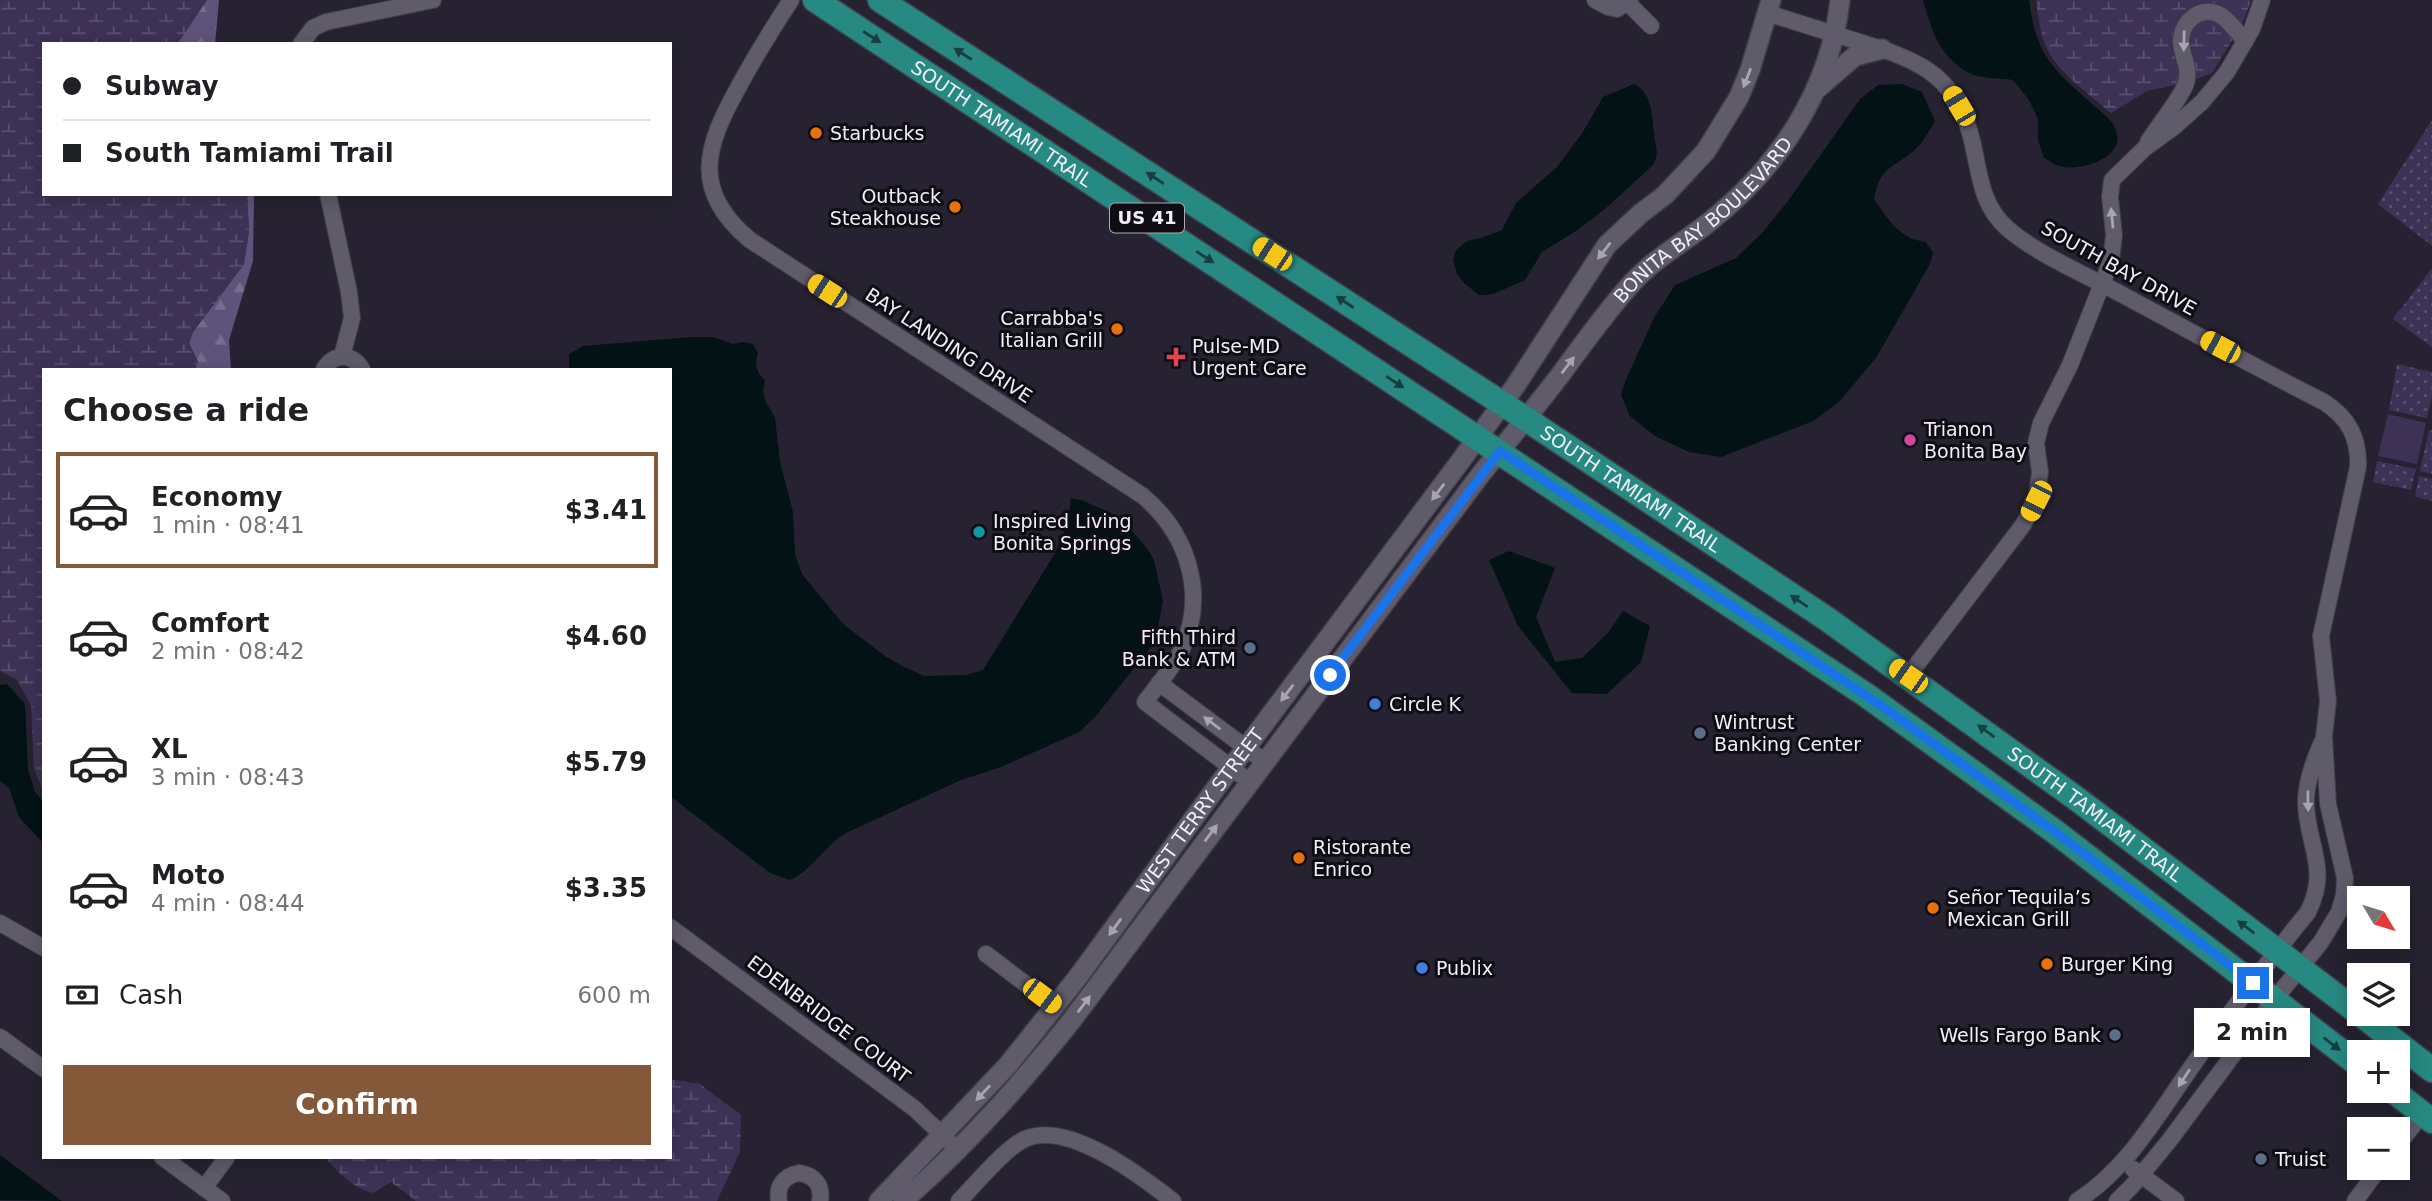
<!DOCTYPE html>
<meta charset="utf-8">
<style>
body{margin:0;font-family:"DejaVu Sans",sans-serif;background:#f2f2f2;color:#202124;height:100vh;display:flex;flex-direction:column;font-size:26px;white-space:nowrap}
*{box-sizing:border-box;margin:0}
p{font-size:23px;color:#757577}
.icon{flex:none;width:38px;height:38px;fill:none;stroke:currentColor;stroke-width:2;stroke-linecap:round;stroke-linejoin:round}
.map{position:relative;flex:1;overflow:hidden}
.side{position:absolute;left:42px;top:368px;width:630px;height:791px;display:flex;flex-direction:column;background:#fff;border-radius:0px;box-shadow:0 4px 18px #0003}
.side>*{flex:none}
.hud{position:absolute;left:42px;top:42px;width:630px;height:154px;border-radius:0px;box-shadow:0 4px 18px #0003;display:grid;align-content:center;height:154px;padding:0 21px;background:#fff}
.needle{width:46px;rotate:128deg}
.fabs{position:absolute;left:2347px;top:886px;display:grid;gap:14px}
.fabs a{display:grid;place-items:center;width:63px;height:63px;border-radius:0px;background:#fff;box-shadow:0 4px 18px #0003;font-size:35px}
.end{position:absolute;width:32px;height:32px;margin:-16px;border:9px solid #1a73e8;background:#fff;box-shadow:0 0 0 4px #fff}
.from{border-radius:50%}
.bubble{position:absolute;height:49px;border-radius:0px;background:#fff;box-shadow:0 4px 18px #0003;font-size:23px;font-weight:600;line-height:49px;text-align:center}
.car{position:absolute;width:21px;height:42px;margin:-21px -10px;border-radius:9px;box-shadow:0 0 5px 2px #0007;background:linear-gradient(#f5c518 24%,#345 0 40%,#f5c518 0 76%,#345 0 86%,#f5c518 0)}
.hud b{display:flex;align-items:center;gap:24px;height:66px;font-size:26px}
.hud b+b{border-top:2px solid #e0e0e0}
.hud i{width:18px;height:18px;background:#202124}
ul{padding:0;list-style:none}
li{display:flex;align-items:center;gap:21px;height:116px;margin:0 14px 10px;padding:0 7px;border:4px solid transparent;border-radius:0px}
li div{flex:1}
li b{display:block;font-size:26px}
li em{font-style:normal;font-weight:600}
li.active{border-color:#83593a}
li>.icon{width:63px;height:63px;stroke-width:1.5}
h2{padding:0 21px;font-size:32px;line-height:84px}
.pay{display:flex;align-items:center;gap:18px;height:77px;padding:0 21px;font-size:26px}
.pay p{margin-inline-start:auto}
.cta{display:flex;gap:14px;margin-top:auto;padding:14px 21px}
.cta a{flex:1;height:80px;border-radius:0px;background:#83593a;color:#fff;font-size:28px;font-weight:600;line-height:80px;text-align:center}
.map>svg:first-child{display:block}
.grass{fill:#3d3256}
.forest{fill:url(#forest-firs)}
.wetland{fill:url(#wetland-marsh)}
.park{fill:url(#park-dots)}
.water{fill:#021215}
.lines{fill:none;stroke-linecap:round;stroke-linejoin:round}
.minor-casing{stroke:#413d49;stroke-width:18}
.tertiary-casing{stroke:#413d49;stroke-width:22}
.primary-casing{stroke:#413d49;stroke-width:27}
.minor{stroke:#5f5b6b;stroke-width:16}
.tertiary{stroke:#5f5b6b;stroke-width:19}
.primary{stroke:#268a82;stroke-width:24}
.oneway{fill:#183f3f}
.oneway2{fill:#a8a4b2}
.route{stroke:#1a73e8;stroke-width:9}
.food-dot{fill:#e8710a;stroke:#0f0d13;stroke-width:2.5}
.health-dot{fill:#e0444e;stroke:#0f0d13;stroke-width:2.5}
.hotel-dot{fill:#d1479c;stroke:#0f0d13;stroke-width:2.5}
.culture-dot{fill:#0f9aa8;stroke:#0f0d13;stroke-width:2.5}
.service-dot{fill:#5c6f8a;stroke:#0f0d13;stroke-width:2.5}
.shop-dot{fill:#3f7fe0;stroke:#0f0d13;stroke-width:2.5}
.labels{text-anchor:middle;stroke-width:6;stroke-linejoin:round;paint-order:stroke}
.shield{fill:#0f0d13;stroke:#adaab3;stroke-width:2}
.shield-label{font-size:18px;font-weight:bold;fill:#f1eef8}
.street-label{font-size:19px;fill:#f1eef8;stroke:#0f0d13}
.poi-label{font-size:19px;fill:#f1eef8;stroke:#0f0d13;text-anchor:start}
</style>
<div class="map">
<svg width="2432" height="1201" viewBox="0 0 2432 1201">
<defs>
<pattern id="forest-firs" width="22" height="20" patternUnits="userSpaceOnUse" patternTransform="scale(1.75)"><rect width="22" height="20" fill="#5f537b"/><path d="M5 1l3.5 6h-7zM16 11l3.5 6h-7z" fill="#766c8e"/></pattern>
<pattern id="wetland-marsh" width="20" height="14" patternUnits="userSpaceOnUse" patternTransform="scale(1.75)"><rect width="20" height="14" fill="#3d3256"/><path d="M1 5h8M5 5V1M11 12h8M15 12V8" fill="none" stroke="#5a506f"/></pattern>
<pattern id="park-dots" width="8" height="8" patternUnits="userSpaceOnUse" patternTransform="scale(1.75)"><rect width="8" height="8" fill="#3d3256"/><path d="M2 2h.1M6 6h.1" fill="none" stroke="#5a506f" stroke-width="1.8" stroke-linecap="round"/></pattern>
</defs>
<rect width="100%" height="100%" fill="#262231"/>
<path class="grass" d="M2388 414 2426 423 2417 464 2378 456Z"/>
<g class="forest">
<path d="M207 0H219L215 44H177Z"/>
<path d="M247 194H254L253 261 229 340 231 369H195L198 362 189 343 193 332 244 264 249 231Z"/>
</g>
<g class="wetland">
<path d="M0 0H207L177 44H44V194H247L249 231 244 264 193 332 189 343 198 362 195 369H44V793L34 769 31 705 17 680 0 671Z"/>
<path d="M2036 0H2251L2243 22 2212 73 2192 81 2147 91 2111 113C2092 97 2058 72 2047 49 2040 34 2038 16 2036 0Z"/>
<path d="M670 1079 700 1084 741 1115 740 1152 717 1201H416L391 1182 373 1193C353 1188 341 1175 327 1160L329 1157H670Z"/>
</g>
<g class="park">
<path d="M2432 120V246L2378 204Z"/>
<path d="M2432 268V347L2393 319Z"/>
<path d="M2397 364 2432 372V397L2427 418 2389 410Z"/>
<path d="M2429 430H2432V474L2420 471Z"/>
<path d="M2377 461 2416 469 2411 490 2373 482Z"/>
<path d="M2419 476 2432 479V501L2415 497Z"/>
</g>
<g class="water">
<path d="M1923 0H2029C2036 55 2052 68 2091 103 2100 111 2111 118 2116 130 2126 158 2082 170 2063 167 2056 166 2050 161 2044 158L2038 140V119L2029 100 2013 80C2000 78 1981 79 1969 73 1940 58 1931 29 1923 0Z"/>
<path d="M1634 84C1652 92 1652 116 1654 133 1655 145 1660 153 1653 165L1605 209 1576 231 1542 252 1525 280 1493 294 1484 295H1479L1464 283 1457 274 1453 260 1456 250 1467 241 1481 238 1502 230 1516 203 1557 167 1583 132 1603 97Z"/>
<path d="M1902 84 1922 92 1935 121C1929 131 1922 145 1911 153 1889 170 1880 168 1874 199 1888 219 1899 239 1926 242L1933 253 1930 264 1876 358 1839 402 1813 421 1721 457 1689 452 1655 436 1630 416 1621 395 1626 379 1654 318 1675 285 1736 258 1763 232 1788 201 1860 99 1878 85Z"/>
<path d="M691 337H713L733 344 743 342 753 344 758 353C754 365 756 372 765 380L763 390 765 400 775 418 780 462 793 512 795 555 802 574 843 624 885 656 904 667 924 676 966 675 983 670 1054 555 1068 524 1071 498 1081 500 1111 513 1128 526 1149 551 1154 560 1163 601 1155 642 1095 717 1079 732 1001 767 961 780 846 833C825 845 813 870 790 880L770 873 670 796V369H569V354L583 346Z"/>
<path d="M1509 551 1555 568 1536 617 1555 662 1582 658 1608 633 1623 611 1650 626 1641 662 1607 694 1572 693 1518 626 1489 560Z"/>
<path d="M7 684 25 704 28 770 35 792 44 803V844L19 817 9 788 0 781V685Z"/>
<path d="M0 1155 62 1201 0 1200Z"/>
</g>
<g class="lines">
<defs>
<g id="minor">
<path d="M791 0C772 29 754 58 738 88 705 147 691 191 750 240L1143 496C1189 535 1208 597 1180 653 1171 670 1157 686 1145 702L1250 782"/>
<path d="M1595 0 1608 7 1617 9 1630 0"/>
<path d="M1628 3 1651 26"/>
<path d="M1767 13C1795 22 1824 31 1853 40 1910 58 1952 69 1970 133 1980 168 1978 203 2008 229 2035 252 2073 269 2104 285 2178 324 2250 365 2324 402 2349 418 2359 438 2358 467L2321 636 2328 701 2324 736 2328 804 2345 878 2344 895 2339 912 2321 942 2274 1000 2169 1141 2132 1186 2117 1201"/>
<path d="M301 44 313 28 326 22 433 0"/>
<path d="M2148 142C2157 127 2182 97 2186 83 2191 67 2181 56 2181 41 2182 19 2204 3 2223 17 2231 23 2238 33 2245 41"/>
<path d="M328 194 349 292 352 318 342 356"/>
<path d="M324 369C334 353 352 353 362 369"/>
<path d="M1908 676 2023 525 2036 501 2040 472 2036 443 2041 423 2070 365 2111 261 2114 235 2110 197 2112 180 2145 148 2174 127 2202 102 2227 72 2252 29 2262 0"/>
<path d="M1159 683 1265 762"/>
<path d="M0 923 44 948"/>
<path d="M670 927 915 1109 959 1151"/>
<path d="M986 954 1056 1007"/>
<path d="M0 1037 44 1069"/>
<path d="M2398 1145 2422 1114"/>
<path d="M162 1157 222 1201"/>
<path d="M2133 1169 2176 1201"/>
<path d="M204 1188 227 1157"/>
<path d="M779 1201C776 1186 784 1176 799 1173 814 1175 823 1185 820 1201"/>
<path d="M959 1201C975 1185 1005 1148 1025 1139 1068 1120 1141 1176 1173 1201"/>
<path d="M2077 1201C2129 1168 2160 1111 2195 1062 2231 1011 2269 960 2308 912 2331 867 2305 843 2306 799 2307 779 2314 760 2322 742"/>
<path d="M2355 1201 2380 1167"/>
</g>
<g id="tertiary">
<path d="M1818 88 1855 56 1882 49"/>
<path id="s1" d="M879 1201 1008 1065 1078 977 1216 788 1462 459 1516 385 1607 245 1640 214 1665 195 1706 151 1739 97 1750 70 1771 0"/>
<path id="s2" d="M903 1201C968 1144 1018 1087 1072 1020L1481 474C1508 441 1535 408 1561 374 1584 343 1607 310 1633 282 1655 258 1683 243 1708 223 1779 167 1830 91 1840 0"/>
</g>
<g id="primary">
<path id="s3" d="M815 0 1866 695 2054 831 2359 1065"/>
<path id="s4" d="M880 0 1526 419 1827 619 2077 799 2359 1013"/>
<path d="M2359 1013 2432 1070"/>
<path d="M2392 1090 2432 1121"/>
</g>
</defs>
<use href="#minor" class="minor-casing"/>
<use href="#tertiary" class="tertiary-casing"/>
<use href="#primary" class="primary-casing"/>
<use href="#minor" class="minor"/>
<use href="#tertiary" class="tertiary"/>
<use href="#primary" class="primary"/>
</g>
<defs><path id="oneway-solid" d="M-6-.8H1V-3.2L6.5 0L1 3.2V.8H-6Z" transform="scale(1.75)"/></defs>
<g class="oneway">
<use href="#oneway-solid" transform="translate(872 37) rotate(33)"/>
<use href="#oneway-solid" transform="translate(963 54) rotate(-147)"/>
<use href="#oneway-solid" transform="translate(1155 178) rotate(-147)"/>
<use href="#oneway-solid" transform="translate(1205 257) rotate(33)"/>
<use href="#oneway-solid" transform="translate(1345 302) rotate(-147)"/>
<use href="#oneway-solid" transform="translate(1395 382) rotate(33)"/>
<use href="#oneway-solid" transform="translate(1799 601) rotate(-146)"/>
<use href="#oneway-solid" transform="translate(1986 731) rotate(-144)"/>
<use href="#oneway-solid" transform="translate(2246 927) rotate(-143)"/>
<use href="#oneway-solid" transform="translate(2332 1044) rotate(38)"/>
</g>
<g class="oneway2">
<use href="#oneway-solid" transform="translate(2184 41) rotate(91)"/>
<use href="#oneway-solid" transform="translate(1747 78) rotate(111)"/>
<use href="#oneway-solid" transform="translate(2112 218) rotate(-96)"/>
<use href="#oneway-solid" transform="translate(1604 251) rotate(128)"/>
<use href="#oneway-solid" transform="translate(1568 365) rotate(-53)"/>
<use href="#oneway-solid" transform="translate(1438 492) rotate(127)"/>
<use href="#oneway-solid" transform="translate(1287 693) rotate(127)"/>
<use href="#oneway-solid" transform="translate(1212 723) rotate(-143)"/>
<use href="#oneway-solid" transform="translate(2308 801) rotate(89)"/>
<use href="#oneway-solid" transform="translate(1211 833) rotate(-53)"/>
<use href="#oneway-solid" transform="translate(1115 927) rotate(126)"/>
<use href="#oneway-solid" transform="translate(1084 1004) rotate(-53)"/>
<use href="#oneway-solid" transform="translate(2184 1078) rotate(124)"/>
<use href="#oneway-solid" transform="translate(983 1093) rotate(133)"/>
</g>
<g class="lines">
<path class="route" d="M1330 675 1500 451 1886 709 2054 831 2253 983"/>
</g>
<g class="food-dot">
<circle cx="816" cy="133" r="7"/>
<circle cx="955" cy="207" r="7"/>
<circle cx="1117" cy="329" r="7"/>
<circle cx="1299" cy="858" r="7"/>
<circle cx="1933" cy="908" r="7"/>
<circle cx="2047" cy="964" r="7"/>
</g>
<path class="health-dot" d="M1172.5 346.5h7v7h7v7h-7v7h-7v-7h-7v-7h7z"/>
<circle class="hotel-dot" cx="1910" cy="440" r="7"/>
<circle class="culture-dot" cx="979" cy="532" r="7"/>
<g class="service-dot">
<circle cx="1250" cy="648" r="7"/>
<circle cx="1700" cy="733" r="7"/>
<circle cx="2115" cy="1035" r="7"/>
<circle cx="2261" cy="1159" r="7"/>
</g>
<g class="shop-dot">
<circle cx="1375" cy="704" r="7"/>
<circle cx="1422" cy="968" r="7"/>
</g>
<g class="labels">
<rect class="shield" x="1110" y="203.5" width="74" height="29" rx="5"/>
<g class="shield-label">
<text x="1147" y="224">US 41</text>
</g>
<g class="street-label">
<text dy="7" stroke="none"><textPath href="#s3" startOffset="224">SOUTH TAMIAMI TRAIL</textPath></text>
<text dy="7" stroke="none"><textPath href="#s2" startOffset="1269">BONITA BAY BOULEVARD</textPath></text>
<text transform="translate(2119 268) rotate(29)" y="7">SOUTH BAY DRIVE</text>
<text transform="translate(949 345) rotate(33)" y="7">BAY LANDING DRIVE</text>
<text dy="7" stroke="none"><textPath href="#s4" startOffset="896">SOUTH TAMIAMI TRAIL</textPath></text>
<text dy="7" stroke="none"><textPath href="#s1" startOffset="506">WEST TERRY STREET</textPath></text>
<text dy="7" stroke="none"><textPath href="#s4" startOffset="1463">SOUTH TAMIAMI TRAIL</textPath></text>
<text transform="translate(829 1019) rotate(37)" y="7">EDENBRIDGE COURT</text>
</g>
<g class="poi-label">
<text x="830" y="140">Starbucks</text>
<text x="941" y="203" text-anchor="end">Outback<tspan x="941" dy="22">Steakhouse</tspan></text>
<text x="1103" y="325" text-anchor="end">Carrabba's<tspan x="1103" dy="22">Italian Grill</tspan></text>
<text x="1192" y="353">Pulse-MD<tspan x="1192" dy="22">Urgent Care</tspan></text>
<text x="1924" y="436">Trianon<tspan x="1924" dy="22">Bonita Bay</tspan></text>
<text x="993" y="528">Inspired Living<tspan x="993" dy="22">Bonita Springs</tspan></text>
<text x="1236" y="644" text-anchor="end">Fifth Third<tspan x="1236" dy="22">Bank &amp; ATM</tspan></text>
<text x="1389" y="711">Circle K</text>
<text x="1714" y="729">Wintrust<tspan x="1714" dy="22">Banking Center</tspan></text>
<text x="1313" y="854">Ristorante<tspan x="1313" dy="22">Enrico</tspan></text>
<text x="1947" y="904">Señor Tequila’s<tspan x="1947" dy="22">Mexican Grill</tspan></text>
<text x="2061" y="971">Burger King</text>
<text x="1436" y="975">Publix</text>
<text x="2101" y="1042" text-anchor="end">Wells Fargo Bank</text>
<text x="2275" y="1166">Truist</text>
</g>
</g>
</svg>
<div class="fabs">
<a><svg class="needle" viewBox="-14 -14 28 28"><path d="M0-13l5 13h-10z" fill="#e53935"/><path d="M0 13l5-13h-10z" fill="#757577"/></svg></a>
<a><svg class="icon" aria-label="layers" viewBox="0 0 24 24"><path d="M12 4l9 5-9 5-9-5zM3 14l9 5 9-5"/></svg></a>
<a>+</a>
<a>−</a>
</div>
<i class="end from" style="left:1330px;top:675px"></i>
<i class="end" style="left:2253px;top:983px"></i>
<div class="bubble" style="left:2194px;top:1008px;width:116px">2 min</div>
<i class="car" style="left:1959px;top:106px;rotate:329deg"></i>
<i class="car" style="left:1272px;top:254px;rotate:303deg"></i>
<i class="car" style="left:827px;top:291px;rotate:303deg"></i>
<i class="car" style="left:2220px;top:347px;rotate:298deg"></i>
<i class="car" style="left:2036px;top:501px;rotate:207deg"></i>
<i class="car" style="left:1908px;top:676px;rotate:305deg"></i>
<i class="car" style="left:1042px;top:996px;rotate:127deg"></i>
<div class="hud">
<b><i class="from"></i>Subway</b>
<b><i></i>South Tamiami Trail</b>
</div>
<section class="side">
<h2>Choose a ride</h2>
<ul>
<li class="active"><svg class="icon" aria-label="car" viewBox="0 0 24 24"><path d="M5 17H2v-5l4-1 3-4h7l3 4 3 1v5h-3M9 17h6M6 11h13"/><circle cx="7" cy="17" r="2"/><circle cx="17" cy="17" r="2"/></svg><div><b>Economy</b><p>1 min · 08:41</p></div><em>$3.41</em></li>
<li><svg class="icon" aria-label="car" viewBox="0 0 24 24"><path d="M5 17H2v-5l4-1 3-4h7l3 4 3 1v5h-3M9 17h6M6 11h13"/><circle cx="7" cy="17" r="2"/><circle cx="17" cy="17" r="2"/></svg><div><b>Comfort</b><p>2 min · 08:42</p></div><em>$4.60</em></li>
<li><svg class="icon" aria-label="car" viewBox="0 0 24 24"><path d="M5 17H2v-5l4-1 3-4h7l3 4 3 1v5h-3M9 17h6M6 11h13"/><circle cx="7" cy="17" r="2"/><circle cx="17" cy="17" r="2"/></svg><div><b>XL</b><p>3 min · 08:43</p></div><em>$5.79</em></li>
<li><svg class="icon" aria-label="car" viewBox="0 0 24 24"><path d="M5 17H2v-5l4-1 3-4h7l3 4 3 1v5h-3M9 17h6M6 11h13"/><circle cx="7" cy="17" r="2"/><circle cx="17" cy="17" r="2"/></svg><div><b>Moto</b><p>4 min · 08:44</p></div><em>$3.35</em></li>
</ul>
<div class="pay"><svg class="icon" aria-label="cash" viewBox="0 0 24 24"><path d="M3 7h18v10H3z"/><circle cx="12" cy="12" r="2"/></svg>Cash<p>600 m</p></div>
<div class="cta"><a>Confirm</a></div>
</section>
</div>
